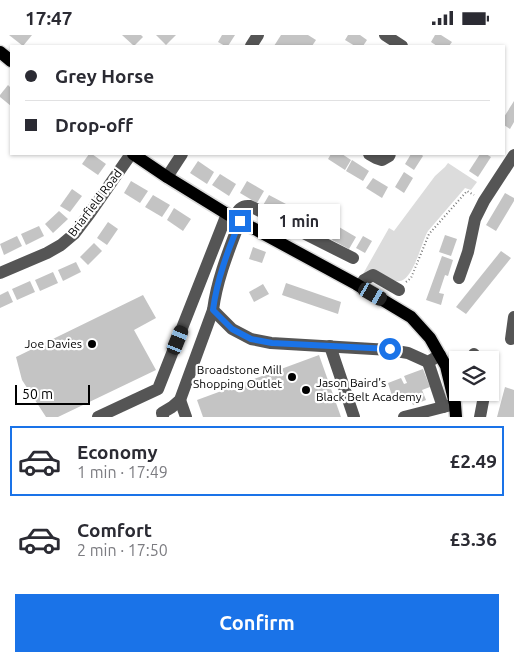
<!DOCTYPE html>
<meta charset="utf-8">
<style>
body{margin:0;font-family:Ubuntu,sans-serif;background:#f2f2f3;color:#2b2b33;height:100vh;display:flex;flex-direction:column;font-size:19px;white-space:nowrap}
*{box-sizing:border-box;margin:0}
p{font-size:16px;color:#7c7c81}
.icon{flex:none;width:28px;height:28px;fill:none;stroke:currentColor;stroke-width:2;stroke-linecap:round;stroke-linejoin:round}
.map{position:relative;height:382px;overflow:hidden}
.drawer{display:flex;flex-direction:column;background:#fff;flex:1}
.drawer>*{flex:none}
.top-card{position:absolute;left:10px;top:10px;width:495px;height:110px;border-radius:0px;box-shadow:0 1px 4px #0004;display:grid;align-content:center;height:110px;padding:0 15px;background:#fff}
.controls{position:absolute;left:449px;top:316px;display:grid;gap:10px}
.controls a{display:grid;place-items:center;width:50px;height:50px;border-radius:0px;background:#fff;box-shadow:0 1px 4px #0004;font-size:25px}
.scale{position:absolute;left:15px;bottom:12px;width:75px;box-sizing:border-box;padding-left:5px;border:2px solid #000;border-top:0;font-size:14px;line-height:18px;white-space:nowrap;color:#000;-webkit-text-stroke:4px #fff;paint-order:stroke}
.end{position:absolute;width:22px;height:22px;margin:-11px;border:6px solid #1a73e8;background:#fff;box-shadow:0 0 0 2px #fff}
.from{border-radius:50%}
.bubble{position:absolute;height:35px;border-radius:0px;background:#fff;box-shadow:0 1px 4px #0004;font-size:16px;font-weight:600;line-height:35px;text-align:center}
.car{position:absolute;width:15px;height:30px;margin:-15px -8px;border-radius:6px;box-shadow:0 0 4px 1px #0007;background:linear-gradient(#222 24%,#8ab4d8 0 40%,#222 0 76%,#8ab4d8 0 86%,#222 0)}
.top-card b{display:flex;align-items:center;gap:18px;height:48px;font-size:19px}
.top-card b+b{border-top:1px solid #e1e1e2}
.top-card i{width:12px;height:12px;background:#2b2b33}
ul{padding:9px 0 0;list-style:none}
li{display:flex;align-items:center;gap:15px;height:70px;margin:0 10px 8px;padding:0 5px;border:2px solid transparent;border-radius:0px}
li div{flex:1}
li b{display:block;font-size:19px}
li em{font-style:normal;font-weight:600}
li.current{border-color:#1a73e8}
li>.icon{width:45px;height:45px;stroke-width:1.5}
.action{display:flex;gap:10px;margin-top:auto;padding:10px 15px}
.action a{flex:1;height:58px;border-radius:0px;background:#1a73e8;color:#fff;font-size:20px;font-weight:600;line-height:58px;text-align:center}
.status{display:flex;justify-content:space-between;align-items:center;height:35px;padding:0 25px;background:#fff;direction:ltr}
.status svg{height:14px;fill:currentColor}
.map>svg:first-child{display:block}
.green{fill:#dcdcdc}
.building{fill:#c4c4c4}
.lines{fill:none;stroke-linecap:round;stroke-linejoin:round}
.major-casing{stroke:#dbdbdb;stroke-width:15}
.path{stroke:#777;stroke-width:2;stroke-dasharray:1 2.5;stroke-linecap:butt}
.minor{stroke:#555;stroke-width:12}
.major{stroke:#000;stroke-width:12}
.route{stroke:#1a73e8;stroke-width:6}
.poi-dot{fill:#000;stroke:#fff;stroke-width:2}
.labels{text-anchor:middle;stroke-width:4.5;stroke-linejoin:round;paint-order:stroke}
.street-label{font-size:12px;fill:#000;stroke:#fff}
.poi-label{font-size:12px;fill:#000;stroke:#fff;text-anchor:end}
</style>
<div class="status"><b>17:47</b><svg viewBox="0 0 49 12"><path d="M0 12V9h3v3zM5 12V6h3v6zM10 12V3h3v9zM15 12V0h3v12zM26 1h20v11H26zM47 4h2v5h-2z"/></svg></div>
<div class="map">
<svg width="514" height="382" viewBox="0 0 514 382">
<rect width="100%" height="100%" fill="#fff"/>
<path class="green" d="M448 128 477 147 471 155 465 153 428 196C421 207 413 250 396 246 390 245 382 239 375 236L363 239 389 193 394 196 435 141 445 132Z"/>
<g class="building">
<path d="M9 0H32L23 11Z"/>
<path d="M122 0H141L143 2 134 11Z"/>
<path d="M156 0H176L166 10Z"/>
<path d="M222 0H235L228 11H225L218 7Z"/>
<path d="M281 0H308L316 5 312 11H274Z"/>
<path d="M348 0H360L367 5 363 11H355L345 5Z"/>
<path d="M435 0H441L452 7 449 11H437L431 7Z"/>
<path d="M8 50 11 53V71L0 62V60Z"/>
<path d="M514 66V87L510 94 504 90V82Z"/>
<path d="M89 119H92L106 129 98 140 82 129Z"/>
<path d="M331 119H342L351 125 345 135 328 124Z"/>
<path d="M411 119H421L423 121 414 135 405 129Z"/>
<path d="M480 119H486L491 122 478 142 469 136Z"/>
<path d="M352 125 369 136 363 146 346 136Z"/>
<path d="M198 126 214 137 207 149 190 138Z"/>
<path d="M404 137 413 143 404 158 395 152Z"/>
<path d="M220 139 236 149 229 161 212 150Z"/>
<path d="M373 143 388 152 382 163 366 153Z"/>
<path d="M131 146 148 156 140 168 124 158Z"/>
<path d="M247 146 264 156 257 168 240 158Z"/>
<path d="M72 154 82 161 70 177 60 171Z"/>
<path d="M505 158 514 163V166L496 196 486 190Z"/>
<path d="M153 160 170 170 162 182 145 172Z"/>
<path d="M269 160 286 169 279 182 262 172Z"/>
<path d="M291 171 308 181 301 193 284 184Z"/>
<path d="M174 173 191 184 183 196 167 185Z"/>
<path d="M59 176 68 184 53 198 45 189Z"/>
<path d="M314 183 331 192 324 205 307 195Z"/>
<path d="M108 187 118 194 107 210 97 203Z"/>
<path d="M39 191 44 201 26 210 21 199Z"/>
<path d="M339 192 356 202 349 214 332 205Z"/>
<path d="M445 200 457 204 451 221 439 217Z"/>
<path d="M17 201 22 211 4 220 0 209Z"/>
<path d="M363 201 372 206 365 218 356 213Z"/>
<path d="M94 208 102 216 88 230 80 222Z"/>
<path d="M253 212 266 217 262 228 249 224Z"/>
<path d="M501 216 511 223 466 279 456 272Z"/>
<path d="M442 221 453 225 448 241 445 240 439 258 444 259 441 270 426 265Z"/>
<path d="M76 227 81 237 63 246 58 235Z"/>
<path d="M53 237 58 248 40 256 35 245Z"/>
<path d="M30 246 35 257 17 265 12 254Z"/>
<path d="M286 248 341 267 338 279 282 260Z"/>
<path d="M263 249 269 259 254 267 249 257Z"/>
<path d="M8 256 13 267 0 273V260Z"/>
<path d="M143 260 156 283 134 295 156 335 58 382H46L22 345 16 322Z"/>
<path d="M319 320 341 382H203L197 365Z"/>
<path d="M423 334 430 352 422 355 426 365 413 370 409 360 398 364 397 359 392 361 388 348 401 343 404 349 407 348 404 341Z"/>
<path d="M505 352 514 355V382H497Z"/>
</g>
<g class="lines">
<defs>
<g id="major">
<path d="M0 17 11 26"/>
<path d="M133 119 167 142 227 179 356 249 411 282 430 303 446 331 455 369 456 382"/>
</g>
</defs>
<use href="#major" class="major-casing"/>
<path class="path" d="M406 247 411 243 429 199 467 156 474 160"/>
<g class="minor">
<path d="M385 0 402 11"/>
<path d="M251 11 258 0"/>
<path d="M369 119 376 123 382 125 389 121 390 119"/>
<path d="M167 142 182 119"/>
<path d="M234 183C238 175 241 170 250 171L353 223"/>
<path d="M240 186C229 215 217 244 213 275L232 294 251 304 271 308 390 315 408 318 428 327 440 320"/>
<path d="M0 238 47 218 61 210 74 199 90 178 131 119"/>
<path d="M459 243 468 217 475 184 484 166 514 120"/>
<path d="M360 251 364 245 373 240 399 255"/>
<path d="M511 304 514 282"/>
<path d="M330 311 354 382"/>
<path d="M474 319 476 325"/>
<path d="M428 327 443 372"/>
<path d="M180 365 186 382"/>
<path d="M98 382 158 354 227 179"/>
<path d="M163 382 162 378 172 372 180 365 213 275"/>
<path d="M404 382 455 369"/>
<path d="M480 382 484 361V358"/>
</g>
<use href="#major" class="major"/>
</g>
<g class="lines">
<path class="route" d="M240 186C228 215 217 244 213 275L232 294 251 304 272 308 390 314"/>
</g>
<g class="poi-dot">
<circle cx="92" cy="309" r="5"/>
<circle cx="292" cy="342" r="5"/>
<circle cx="306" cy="355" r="5"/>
</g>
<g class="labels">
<g class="street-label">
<text transform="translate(95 168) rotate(-53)" y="4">Briarfield Road</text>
</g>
<g class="poi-label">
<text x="82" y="313">Joe Davies</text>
<text x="282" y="339">Broadstone Mill<tspan x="282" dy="14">Shopping Outlet</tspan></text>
<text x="316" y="352" text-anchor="start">Jason Baird's<tspan x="316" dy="14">Black Belt Academy</tspan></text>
</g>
</g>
</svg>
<div class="controls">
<a><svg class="icon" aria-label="layers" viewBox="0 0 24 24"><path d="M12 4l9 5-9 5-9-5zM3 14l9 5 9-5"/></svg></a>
</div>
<div class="scale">50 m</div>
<i class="end from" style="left:390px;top:314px"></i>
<i class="end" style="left:240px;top:186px"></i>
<div class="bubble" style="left:258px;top:169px;width:82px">1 min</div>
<i class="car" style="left:373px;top:259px;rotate:120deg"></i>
<i class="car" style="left:178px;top:305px;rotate:22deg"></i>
<div class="top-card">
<b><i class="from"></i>Grey Horse</b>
<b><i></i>Drop-off</b>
</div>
</div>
<section class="drawer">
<ul>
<li class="current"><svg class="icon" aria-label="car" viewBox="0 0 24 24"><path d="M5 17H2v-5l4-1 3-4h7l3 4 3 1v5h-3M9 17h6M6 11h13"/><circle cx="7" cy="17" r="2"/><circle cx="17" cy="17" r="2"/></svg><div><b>Economy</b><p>1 min · 17:49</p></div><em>£2.49</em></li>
<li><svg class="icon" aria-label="car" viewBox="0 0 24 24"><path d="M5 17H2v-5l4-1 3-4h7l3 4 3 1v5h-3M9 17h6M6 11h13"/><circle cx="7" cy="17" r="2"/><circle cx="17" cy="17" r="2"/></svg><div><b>Comfort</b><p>2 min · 17:50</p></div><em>£3.36</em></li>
</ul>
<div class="action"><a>Confirm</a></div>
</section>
